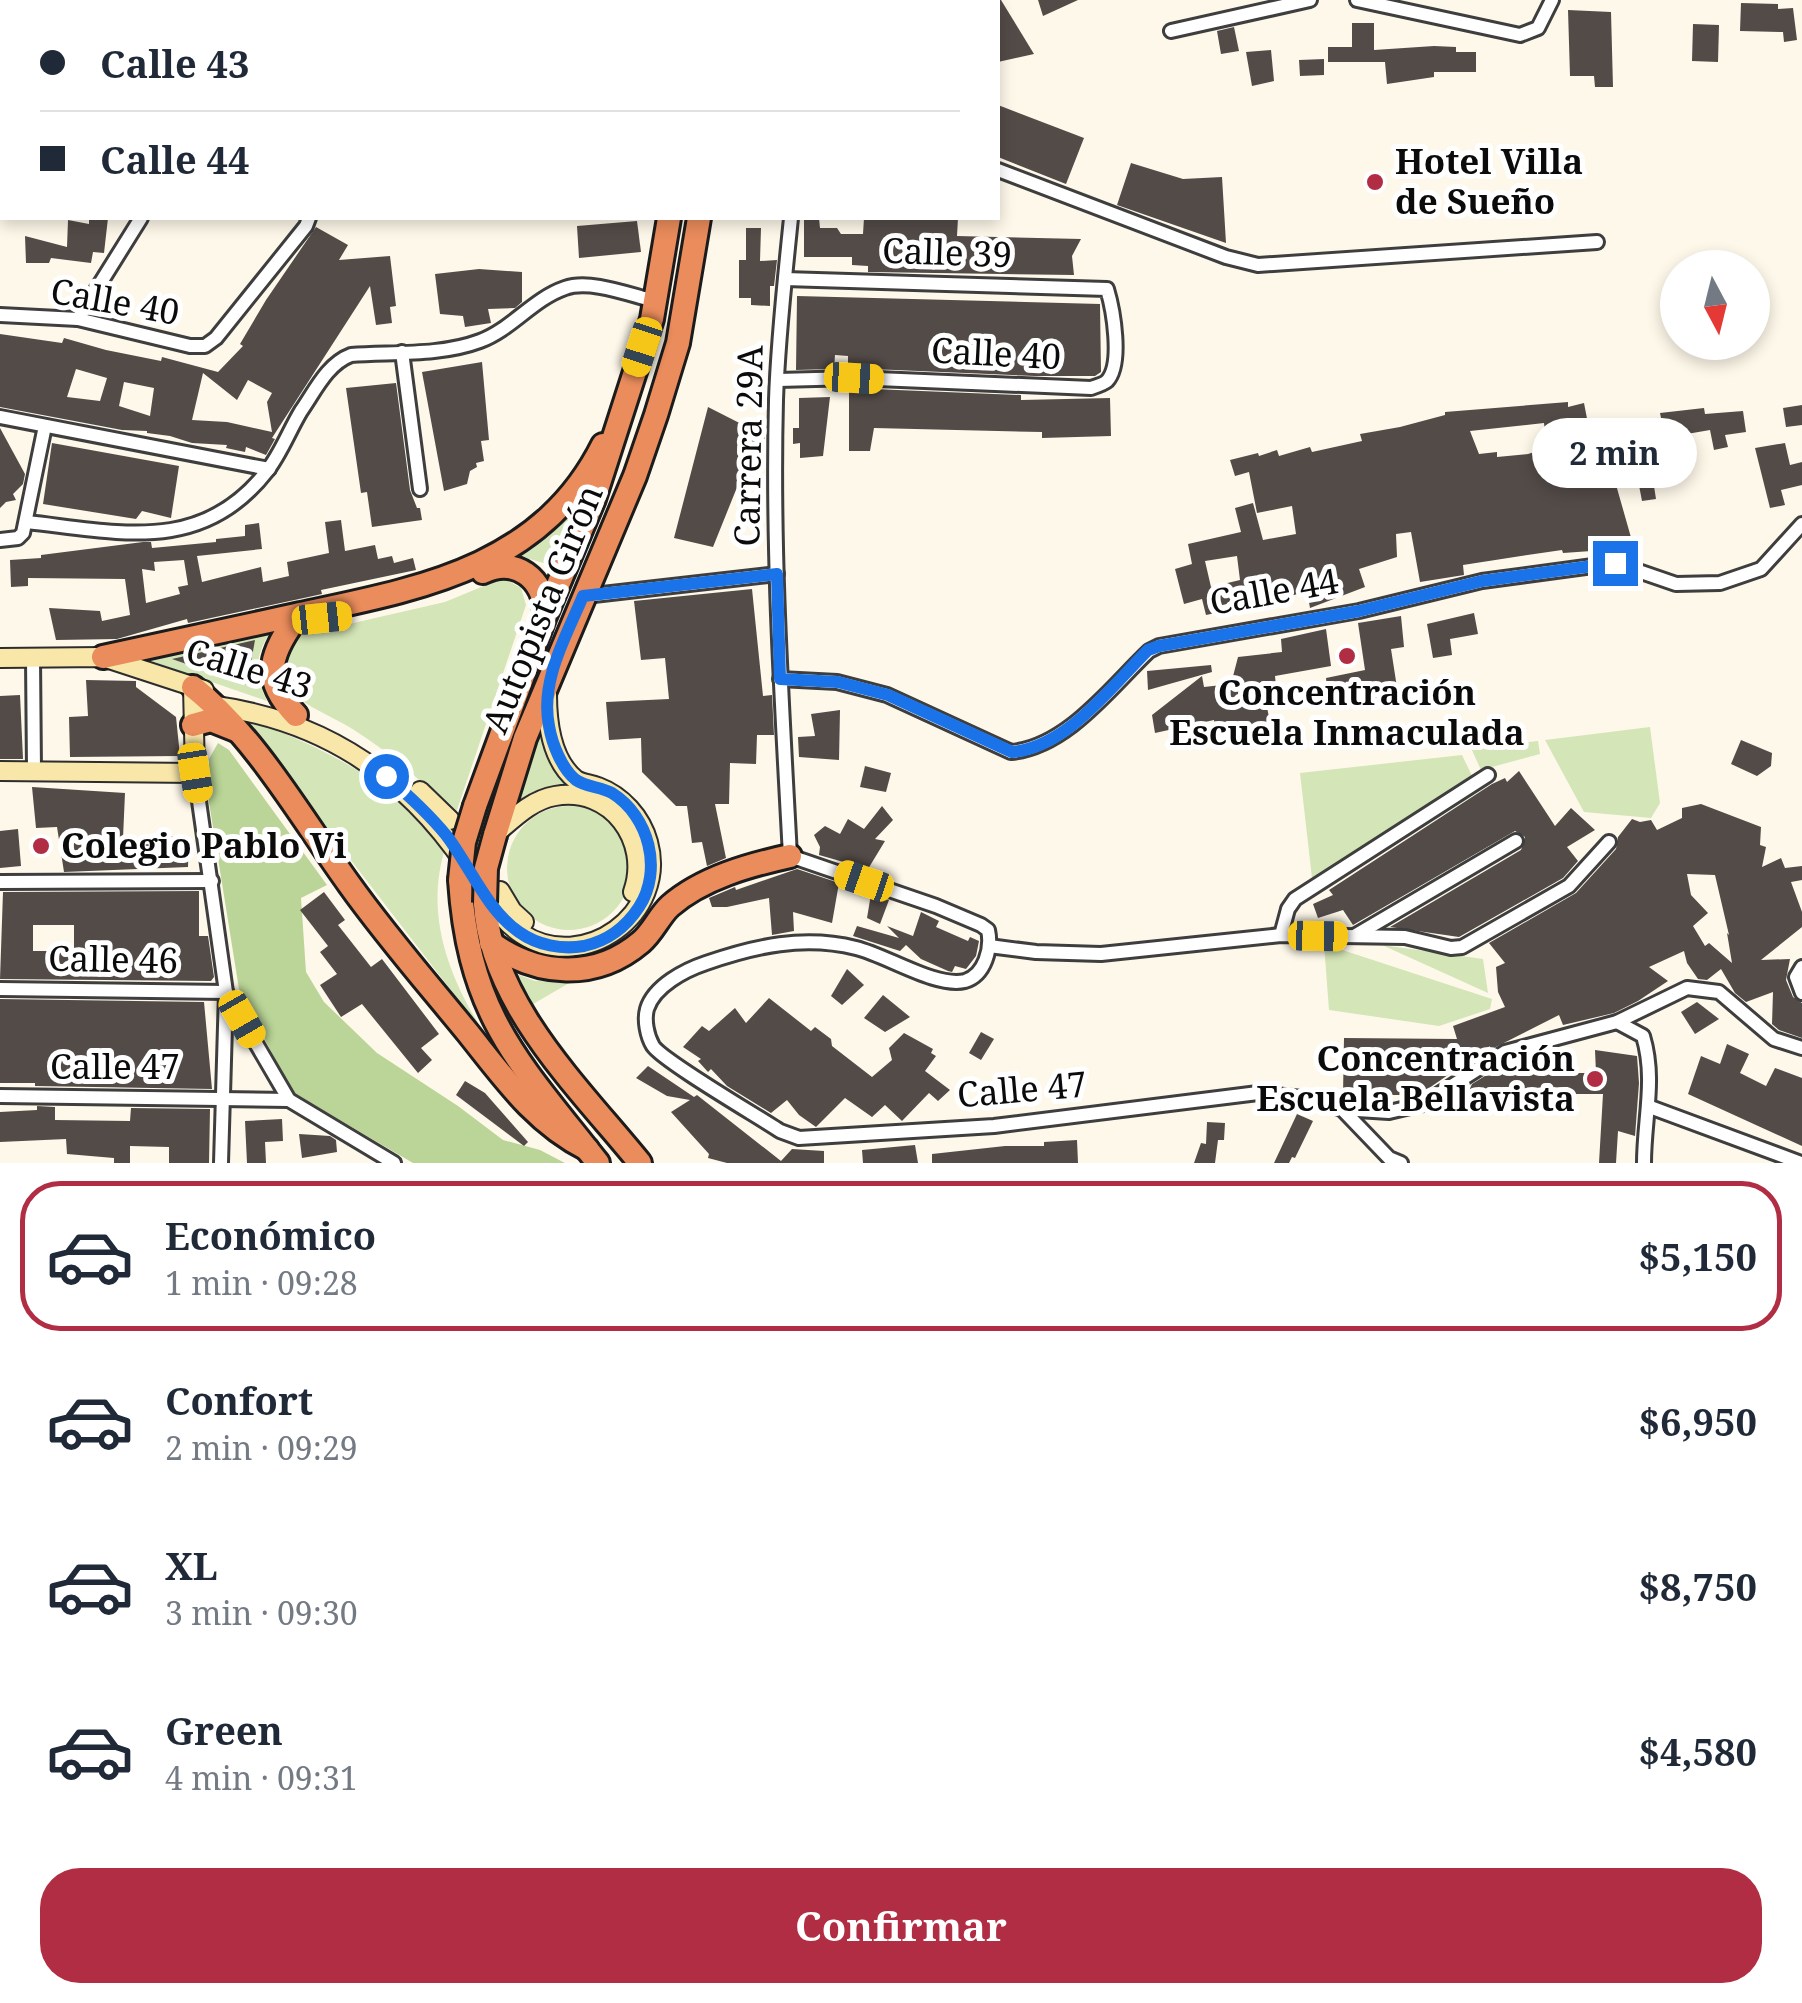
<!DOCTYPE html>
<html lang="es">
<meta charset="utf-8">
<style>
body{margin:0;font-family:"Noto Serif",serif;background:#f6f6f7;color:#1f2937;height:100vh;display:flex;flex-direction:column;font-size:38px;white-space:nowrap}
*{box-sizing:border-box;margin:0}
p{font-size:32px;color:#747a83}
.icon{flex:none;width:55px;height:55px;fill:none;stroke:currentColor;stroke-width:2;stroke-linecap:round;stroke-linejoin:round}
.map{position:relative;height:1163px;overflow:hidden}
.details{display:flex;flex-direction:column;background:#fff;flex:1}
.details>*{flex:none}
.top-card{position:absolute;left:0px;top:0px;width:1000px;height:220px;box-shadow:0 5px 15px #0003;display:grid;align-content:center;height:220px;padding:0 40px;background:#fff}
.needle{width:65px;rotate:173deg}
.buttons{position:absolute;left:1660px;top:250px;display:grid;gap:20px}
.buttons a{display:grid;place-items:center;width:110px;height:110px;border-radius:50%;background:#fff;box-shadow:0 5px 15px #0003;font-size:50px}
.end{position:absolute;width:45px;height:45px;margin:-22px;border:12px solid #1a73e8;background:#fff;box-shadow:0 0 0 5px #fff}
.from{border-radius:50%}
.bubble{position:absolute;height:70px;border-radius:35px;background:#fff;box-shadow:0 5px 15px #0003;font-size:32px;font-weight:700;line-height:70px;text-align:center}
.car{position:absolute;width:30px;height:60px;margin:-30px -15px;border-radius:12px;box-shadow:0 0 8px 2px #0007;background:linear-gradient(#f5c518 24%,#345 0 40%,#f5c518 0 76%,#345 0 86%,#f5c518 0)}
.top-card b{display:flex;align-items:center;gap:35px;height:95px;font-size:38px}
.top-card b+b{border-top:2px solid #e0e1e3}
.top-card i{width:25px;height:25px;background:#1f2937}
ul{padding:18px 0 0;list-style:none}
li{display:flex;align-items:center;gap:30px;height:150px;margin:0 20px 15px;padding:0 20px;border:5px solid transparent;border-radius:40px}
li div{flex:1}
li b{display:block;font-size:38px}
li em{font-style:normal;font-weight:700}
li.on{border-color:#b12d43}
li>.icon{width:90px;height:90px;stroke-width:1.5}
.cta{display:flex;gap:20px;margin-top:auto;padding:20px 40px}
.cta a{flex:1;height:115px;border-radius:40px;background:#b12d43;color:#fff;font-size:40px;font-weight:700;line-height:115px;text-align:center}
.map>svg:first-child{display:block}
.green{fill:#d4e5b7}
.forest{fill:#bad597}
.building{fill:#534b48;fill-rule:evenodd}
.lines{fill:none;stroke-linecap:round;stroke-linejoin:round}
.street-casing{stroke:#3e3e3e;stroke-width:18}
.secondary-casing{stroke:#2d2d2d;stroke-width:22}
.highway-casing{stroke:#1c1c1c;stroke-width:28}
.street{stroke:#fff;stroke-width:12}
.secondary{stroke:#f9e7aa;stroke-width:18}
.highway{stroke:#ea8c5c;stroke-width:22}
.highway-bridge-casing{stroke:#1c1c1c;stroke-width:28;stroke-linecap:butt}
.highway-bridge{stroke:#ea8c5c;stroke-width:22}
.route{stroke:#1a73e8;stroke-width:12}
.poi-dot{fill:#b12d43;stroke:#fff;stroke-width:4}
.labels{text-anchor:middle;stroke-width:10;stroke-linejoin:round;paint-order:stroke}
.poi-label{font-size:35px;font-weight:bold;fill:#0b0b0b;stroke:#fff;text-anchor:start}
.street-label{font-size:35px;fill:#0b0b0b;stroke:#fff}
</style>
<div class="map">
<svg width="1802" height="1163" viewBox="0 0 1802 1163">
<rect width="100%" height="100%" fill="#fef8ea"/>
<g class="green">
<path d="M592 478 554 575 547 564 516 555 576 504Z"/>
<path d="M503 578 521 588 526 605 455 816C424 782 393 755 354 730 329 714 302 706 282 684L287 643 301 635 445 602Z"/>
<path d="M275 626C255 651 253 673 267 701L139 657Z"/>
<path d="M240 716C318 745 392 780 446 846 423 914 450 981 487 1037Z"/>
<path d="M1650 727 1660 803 1651 818 1584 812 1545 740Z"/>
<path d="M541 728 572 786 557 789 510 812Z"/>
<path d="M1538 741 1540 754 1481 770 1471 748Z"/>
<path d="M1462 755 1472 776 1312 878 1300 773Z"/>
<circle cx="569" cy="868" r="62"/>
<path d="M1324 944 1492 999 1490 1009 1439 1026 1329 1010Z"/>
<path d="M1382 945 1483 959 1488 993Z"/>
<path d="M514 973 535 981 576 979 528 1007Z"/>
</g>
<path class="forest" d="M218 743 229 750 327 885 301 898 306 972 324 1002 377 1053 458 1106 503 1140 540 1150 565 1163H413L292 1092 239 989 208 796 209 759Z"/>
<g class="building">
<path d="M998 0H1001L1034 54 998 62Z"/>
<path d="M1038 0H1078L1043 16Z"/>
<path d="M1741 3 1778 4V9L1793 8 1797 40 1784 42 1783 32 1740 31Z"/>
<path d="M1568 10 1611 12 1613 87H1595L1594 76H1570Z"/>
<path d="M1352 23H1374V50L1434 46 1456 47V52H1476V72H1434V77L1387 84 1385 62H1328V47H1352Z"/>
<path d="M1693 24 1719 25 1718 62 1692 61Z"/>
<path d="M1234 27 1239 51 1221 54 1217 31Z"/>
<path d="M1271 50 1274 81 1252 86 1246 52Z"/>
<path d="M1324 59V75L1300 76 1299 60Z"/>
<path d="M998 105 1084 138 1066 184 998 157Z"/>
<path d="M1131 163 1183 179 1222 177 1226 243 1117 205Z"/>
<path d="M89 218H108L104 253 93 252 91 263 51 258 49 263H26L25 236 67 247 68 220 89 224Z"/>
<path d="M804 218H819L820 228H837L841 234H863L864 218H958L957 236 1081 239 1072 256 1074 275 868 272V266L852 265V257H804Z"/>
<path d="M637 221 641 252 579 258 577 226Z"/>
<path d="M316 227 348 245 339 260 390 256 396 306 390 307 392 323 376 325 370 286 272 438 275 439 266 455 246 447 245 452 226 448 227 445 192 443 170 436 147 433V431L122 430 0 407V334L62 343 64 338 106 350 161 361 162 357 218 372 243 346 240 344 266 300ZM76 369 107 378 100 401 67 397ZM203 373 237 400 248 380 272 393 267 402 272 432 227 422 192 420ZM124 382 154 388 150 416 119 406Z"/>
<path d="M746 228H761L760 261 777 260 774 286H770V306L751 305V298H739V260H746Z"/>
<path d="M479 269 522 272V302L515 308 488 309 491 323 465 327 463 316 440 314 435 274Z"/>
<path d="M797 296 1100 304 1101 372 1095 376H1035L848 368V356L835 355 834 369 796 370Z"/>
<path d="M482 362 489 440 481 441 484 461 476 463 477 467 470 471 467 484 444 491 422 372Z"/>
<path d="M396 383 410 490 417 508H420L422 520 372 527 367 492 361 493 346 388Z"/>
<path d="M849 388 1021 395V400L1110 398 1111 436 1042 438V432L874 428 870 451H849Z"/>
<path d="M830 397 823 456 800 458V443L793 444V428H799V398Z"/>
<path d="M1568 402V407L1584 403 1590 434 1600 431 1602 436 1652 429V424L1662 423 1660 413 1704 408 1705 414 1743 411 1746 432 1725 435 1728 447 1714 450 1710 430 1681 435 1686 460 1651 467 1656 499 1642 501 1632 449 1607 453 1634 548 1563 553 1562 550 1521 556 1463 565 1464 575 1420 582 1411 532 1396 534 1397 557 1359 569 1365 587 1310 608 1307 591 1265 604 1250 606 1249 599 1218 606 1220 612 1206 615 1202 599 1184 604 1175 569 1192 564 1188 544 1241 532 1235 508 1253 503 1263 540 1296 534 1292 506 1257 513 1249 472 1235 476 1230 460 1258 453 1259 456 1277 450 1279 456 1310 447 1312 452 1362 441 1360 434 1400 427 1445 415V412ZM1544 423 1547 448 1528 454 1497 457V452L1479 454 1470 431ZM1237 556 1240 580 1211 587 1205 561Z"/>
<path d="M1802 405V425L1786 427 1783 408Z"/>
<path d="M708 407 765 436 758 463 748 460 713 547 674 538Z"/>
<path d="M0 428 25 474 23 484 13 494 16 500 6 502 0 508Z"/>
<path d="M52 443 179 466 171 518 142 511 136 519 43 504Z"/>
<path d="M1785 443 1790 465 1802 462V485L1781 490 1785 505 1770 508 1755 448Z"/>
<path d="M341 520 345 551 375 545 378 559 392 556 394 563 413 558 416 570 321 590 322 594 188 623 187 619 117 639 56 640 49 608 100 611 102 621 130 615 125 579 28 578V586L11 587 10 560 41 558V555L143 542H151L152 548 216 542V539L245 536V525L259 523 262 549 197 556 202 582 261 567 263 582 289 576 287 562 329 553 325 522ZM184 560 188 585 178 587 180 594 146 603 142 569 155 571 154 562Z"/>
<path d="M752 589 763 696 772 695 774 735H757L756 764 730 763 729 804H715L726 858 707 866 702 842 692 843 687 806H676L642 772 641 738 609 740 606 702 669 699 665 658 641 660 634 601Z"/>
<path d="M1474 613 1478 634 1450 639 1452 655 1433 658 1427 624Z"/>
<path d="M1401 616 1404 647 1391 649 1398 694 1329 708 1326 678 1365 670 1358 623Z"/>
<path d="M1326 629 1331 666 1275 676 1276 686 1263 688 1270 722 1244 727 1243 721 1215 728 1214 720 1155 733 1152 715 1202 676 1204 687 1231 684 1238 657 1282 652 1281 639Z"/>
<path d="M255 640 247 685 172 659Z"/>
<path d="M1211 665 1212 672 1148 690 1147 671Z"/>
<path d="M86 680 136 681V687L176 717 180 756 70 757 69 717 88 716Z"/>
<path d="M20 695 23 759H0V696Z"/>
<path d="M840 710 839 760 799 757 798 737 815 736 811 714Z"/>
<path d="M1741 740 1772 753 1771 766 1757 776 1731 764Z"/>
<path d="M865 766 891 773 886 792 860 787Z"/>
<path d="M1519 771 1555 826 1571 808 1595 830 1567 847 1578 861 1563 878 1459 937 1390 927 1521 850 1525 837 1515 831 1353 925 1343 910 1318 918 1313 904 1333 895 1329 890 1492 784 1505 778 1507 782Z"/>
<path d="M32 787 125 793 123 838 189 836 188 867 64 872 57 827 36 828Z"/>
<path d="M1701 804 1761 827 1760 845 1766 847 1762 867 1781 858 1785 868 1802 866V880L1791 882 1802 912V927L1761 960 1790 959 1786 980 1793 997 1802 1003V1038L1779 1030 1772 1024 1773 992 1746 1002 1735 993 1721 969 1707 980 1698 979 1687 963 1684 951 1649 967 1668 981 1638 1001 1614 1013 1563 1025 1559 1015 1488 1051 1490 1046 1419 1095H1343L1344 1038 1457 1039 1453 1026 1505 1007 1498 992 1496 967 1505 963 1489 943 1576 893 1616 849 1618 837 1632 819 1640 822 1651 820 1657 830 1682 818V808ZM1687 874 1715 875 1729 935 1727 933 1732 963 1709 943 1705 946 1693 926 1708 913 1691 895Z"/>
<path d="M882 806 893 820 875 839 885 841 868 869 819 855 820 847 814 835 825 826 840 834 848 819 864 829Z"/>
<path d="M18 829 21 866 0 868V831Z"/>
<path d="M797 869 839 883 832 923 793 912 794 931 772 935 769 898 727 907H712L709 898 735 887 736 890Z"/>
<path d="M199 891V936H208L214 977 211 981 0 979 3 892ZM33 925H74V951H33Z"/>
<path d="M324 892 345 920 338 925 371 967 382 959 439 1034 421 1048 432 1060 418 1073 362 1004 341 1017 320 985 337 974 320 952 328 946 300 910Z"/>
<path d="M871 894 889 900 880 924 867 918Z"/>
<path d="M921 912 939 921 936 927 968 941 970 937 979 941 976 956 966 969 955 966 952 972 948 971 921 959 906 945 900 951 853 936 857 926 899 938 887 926 913 936Z"/>
<path d="M847 969 864 985 842 1005 831 996Z"/>
<path d="M883 995 910 1017 885 1032 864 1018Z"/>
<path d="M769 998 811 1031 815 1027 831 1039 832 1046 872 1077 892 1060 889 1048 904 1033 933 1049 931 1053 936 1056 925 1071 950 1090 938 1101 929 1093 902 1121 885 1105 872 1117 845 1098 816 1127 799 1115 787 1100 771 1113 727 1086 711 1069 708 1072 698 1061 701 1059 683 1047 702 1026 709 1031 735 1008 746 1023Z"/>
<path d="M0 999 204 1002 212 1089 35 1086V1083H0Z"/>
<path d="M1697 1002 1719 1019 1695 1034 1681 1012Z"/>
<path d="M981 1032 994 1039 981 1060 969 1053Z"/>
<path d="M1727 1044 1749 1054 1740 1073 1766 1086 1775 1068 1802 1078V1146L1688 1094 1701 1056 1720 1064Z"/>
<path d="M1595 1050 1637 1056 1639 1083 1635 1136 1618 1131 1616 1163H1599L1603 1094H1568V1087L1498 1089 1496 1102H1464L1472 1084 1509 1061 1560 1066V1073H1596Z"/>
<path d="M648 1066 694 1097 697 1095 781 1161 792 1149 824 1151V1163H727L708 1158 709 1154 671 1112 690 1100 667 1096 636 1078Z"/>
<path d="M465 1081 485 1093 528 1142 524 1146 456 1095Z"/>
<path d="M37 1106 55 1107V1120L130 1121 131 1108 210 1109 209 1163H169V1147L130 1146V1163H114V1158L67 1154 66 1139 0 1142V1112L37 1110Z"/>
<path d="M1297 1114 1313 1121 1295 1158 1292 1157 1289 1163H1274Z"/>
<path d="M282 1119 283 1141 265 1142 266 1163H247L245 1121Z"/>
<path d="M1207 1122 1225 1123 1224 1140H1218L1215 1163H1194L1201 1143 1206 1144Z"/>
<path d="M299 1134 330 1136 336 1140 337 1152 302 1158Z"/>
<path d="M1077 1140 1078 1163H932V1154L1005 1146H1044V1142Z"/>
<path d="M915 1145 918 1163H863L862 1150Z"/>
</g>
<g class="lines">
<defs>
<g id="street">
<path d="M1357 0 1520 35 1538 28 1552 0"/>
<path d="M877 1 885 0"/>
<path d="M611 2H665"/>
<path d="M1171 31 1310 0"/>
<path d="M998 170 1226 257 1258 265 1597 242"/>
<path d="M791 218C785 278 778 338 776 400 772 552 782 704 790 856L936 906 981 925 988 930C992 948 985 975 965 981 936 988 886 955 856 948 804 935 755 946 706 963 685 970 654 986 647 1009 644 1020 647 1036 653 1046 663 1061 759 1117 780 1131L799 1138 994 1126 1258 1093 1310 1099 1342 1109 1389 1112 1423 1104 1505 1052 1617 1022 1687 988 1719 992 1774 1039 1802 1048"/>
<path d="M0 315 78 319 190 346H205L216 338 306 226 309 218"/>
<path d="M78 319 141 218"/>
<path d="M402 352 420 489"/>
<path d="M778 380 854 378 1091 388C1094 387 1105 383 1107 381 1123 364 1113 309 1107 289L785 279"/>
<path d="M0 417 269 469"/>
<path d="M27 522C118 532 202 555 267 471 281 453 289 431 301 411 315 391 327 364 351 355 393 352 440 356 480 341 512 329 533 299 565 288 590 279 630 295 655 301"/>
<path d="M0 540 18 538 23 533 45 426"/>
<path d="M585 596 777 574"/>
<path d="M33 658 34 770"/>
<path d="M780 679 837 682 887 695 1011 752C1067 747 1111 687 1149 651L1159 646 1359 611 1482 581 1615 563 1676 584 1720 583 1761 569 1802 524"/>
<path d="M195 773 226 992 221 1163"/>
<path d="M0 882 212 881"/>
<path d="M1281 935 1288 909 1295 899 1488 775"/>
<path d="M1356 935 1516 841"/>
<path d="M989 946 1036 952 1101 954 1281 935 1405 937 1451 948 1462 947 1569 886 1609 842"/>
<path d="M1802 967 1796 977 1802 993"/>
<path d="M0 989 226 992 289 1100 394 1163"/>
<path d="M1617 1022 1643 1036C1656 1079 1644 1119 1644 1163"/>
<path d="M0 1096 289 1100"/>
<path d="M1650 1107 1801 1163"/>
<path d="M1342 1109 1389 1158 1401 1163"/>
</g>
<g id="secondary">
<path d="M0 658 103 657 204 690"/>
<path d="M209 708 216 706C324 721 405 775 466 865"/>
<path d="M0 771 195 773 193 687"/>
<path d="M420 791 450 820"/>
<path d="M495 834C513 819 531 800 555 796 611 786 651 841 633 892"/>
<path d="M500 891 512 911 524 922"/>
<path d="M486 894C496 909 506 924 522 934 584 974 668 914 648 842 641 817 622 796 598 787 591 784 582 784 576 780 552 761 547 723 547 694"/>
</g>
<g id="highway">
<path d="M665 0V2"/>
<path d="M690 0 691 2"/>
<path d="M483 572C515 556 545 579 545 613"/>
<path d="M103 657C167 643 231 629 296 615 417 589 541 569 603 445"/>
<path d="M193 687C256 737 302 819 349 884 386 936 428 984 468 1033 504 1078 535 1123 587 1149"/>
<path d="M296 715C263 681 268 657 294 621L309 620"/>
<path d="M193 725 211 720 236 730"/>
<path d="M475 806 545 616 594 499 652 319 669 218"/>
<path d="M495 835 525 738 635 476 656 415 678 343 699 218"/>
<path d="M460 880C469 1016 518 1061 598 1163"/>
<path d="M485 903C490 1003 580 1089 640 1163"/>
<path d="M491 943C537 976 595 981 641 942 653 932 659 916 670 906 702 878 749 865 790 856"/>
</g>
</defs>
<use href="#street" class="street-casing"/>
<use href="#secondary" class="secondary-casing"/>
<use href="#highway" class="highway-casing"/>
<use href="#street" class="street"/>
<use href="#secondary" class="secondary"/>
<use href="#highway" class="highway"/>
<defs>
<g id="highway-bridge">
<path d="M460 880 464 842 475 806"/>
<path d="M485 903 486 868 495 835"/>
</g>
</defs>
<use href="#highway-bridge" class="highway-bridge-casing"/>
<use href="#highway-bridge" class="highway-bridge"/>
</g>
<g class="lines">
<path class="route" d="M386 776C407 794 428 813 446 835 470 866 486 909 519 932 537 945 562 950 584 946 607 941 626 927 639 907 663 870 649 816 612 793 601 787 586 787 576 780 562 769 552 744 549 726 540 680 566 637 583 596L777 574 780 679 838 682 888 695 1012 752C1067 747 1111 687 1148 650L1159 646 1359 611 1482 581 1615 563"/>
</g>
<g class="poi-dot">
<circle cx="1375" cy="182" r="10"/>
<circle cx="1347" cy="656" r="10"/>
<circle cx="41" cy="846" r="10"/>
<circle cx="1595" cy="1079" r="10"/>
</g>
<g class="labels">
<g class="poi-label">
<text x="1395" y="174">Hotel Villa<tspan x="1395" dy="40">de Sueño</tspan></text>
<text x="1347" y="705" text-anchor="middle">Concentración<tspan x="1347" dy="40">Escuela Inmaculada</tspan></text>
<text x="61" y="858">Colegio Pablo Vi</text>
<text x="1575" y="1071" text-anchor="end">Concentración<tspan x="1575" dy="40">Escuela Bellavista</tspan></text>
</g>
<g class="street-label">
<text transform="translate(947 253) rotate(2)" y="12">Calle 39</text>
<text transform="translate(115 302) rotate(10)" y="12">Calle 40</text>
<text transform="translate(996 354) rotate(3)" y="12">Calle 40</text>
<text transform="translate(749 446) rotate(-89)" y="12">Carrera 29A</text>
<text transform="translate(1274 592) rotate(-10)" y="12">Calle 44</text>
<text transform="translate(543 609) rotate(-68)" y="12">Autopista Girón</text>
<text transform="translate(249 669) rotate(17)" y="12">Calle 43</text>
<text transform="translate(113 960) rotate(1)" y="12">Calle 46</text>
<text x="115" y="1079">Calle 47</text>
<text transform="translate(1022 1090) rotate(-5)" y="12">Calle 47</text>
</g>
</g>
</svg>
<div class="buttons">
<a><svg class="needle" viewBox="-14 -14 28 28"><path d="M0-13l5 13h-10z" fill="#e53935"/><path d="M0 13l5-13h-10z" fill="#747a83"/></svg></a>
</div>
<i class="end from" style="left:386px;top:776px"></i>
<i class="end" style="left:1615px;top:563px"></i>
<div class="bubble" style="left:1532px;top:418px;width:165px">2 min</div>
<i class="car" style="left:642px;top:347px;rotate:198deg"></i>
<i class="car" style="left:854px;top:378px;rotate:93deg"></i>
<i class="car" style="left:322px;top:618px;rotate:84deg"></i>
<i class="car" style="left:195px;top:773px;rotate:171deg"></i>
<i class="car" style="left:864px;top:881px;rotate:289deg"></i>
<i class="car" style="left:1318px;top:936px;rotate:91deg"></i>
<i class="car" style="left:242px;top:1019px;rotate:150deg"></i>
<div class="top-card">
<b><i class="from"></i>Calle 43</b>
<b><i></i>Calle 44</b>
</div>
</div>
<section class="details">
<ul>
<li class="on"><svg class="icon" aria-label="car" viewBox="0 0 24 24"><path d="M5 17H2v-5l4-1 3-4h7l3 4 3 1v5h-3M9 17h6M6 11h13"/><circle cx="7" cy="17" r="2"/><circle cx="17" cy="17" r="2"/></svg><div><b>Económico</b><p>1 min · 09:28</p></div><em>$5,150</em></li>
<li><svg class="icon" aria-label="car" viewBox="0 0 24 24"><path d="M5 17H2v-5l4-1 3-4h7l3 4 3 1v5h-3M9 17h6M6 11h13"/><circle cx="7" cy="17" r="2"/><circle cx="17" cy="17" r="2"/></svg><div><b>Confort</b><p>2 min · 09:29</p></div><em>$6,950</em></li>
<li><svg class="icon" aria-label="car" viewBox="0 0 24 24"><path d="M5 17H2v-5l4-1 3-4h7l3 4 3 1v5h-3M9 17h6M6 11h13"/><circle cx="7" cy="17" r="2"/><circle cx="17" cy="17" r="2"/></svg><div><b>XL</b><p>3 min · 09:30</p></div><em>$8,750</em></li>
<li><svg class="icon" aria-label="car" viewBox="0 0 24 24"><path d="M5 17H2v-5l4-1 3-4h7l3 4 3 1v5h-3M9 17h6M6 11h13"/><circle cx="7" cy="17" r="2"/><circle cx="17" cy="17" r="2"/></svg><div><b>Green</b><p>4 min · 09:31</p></div><em>$4,580</em></li>
</ul>
<div class="cta"><a>Confirmar</a></div>
</section>
